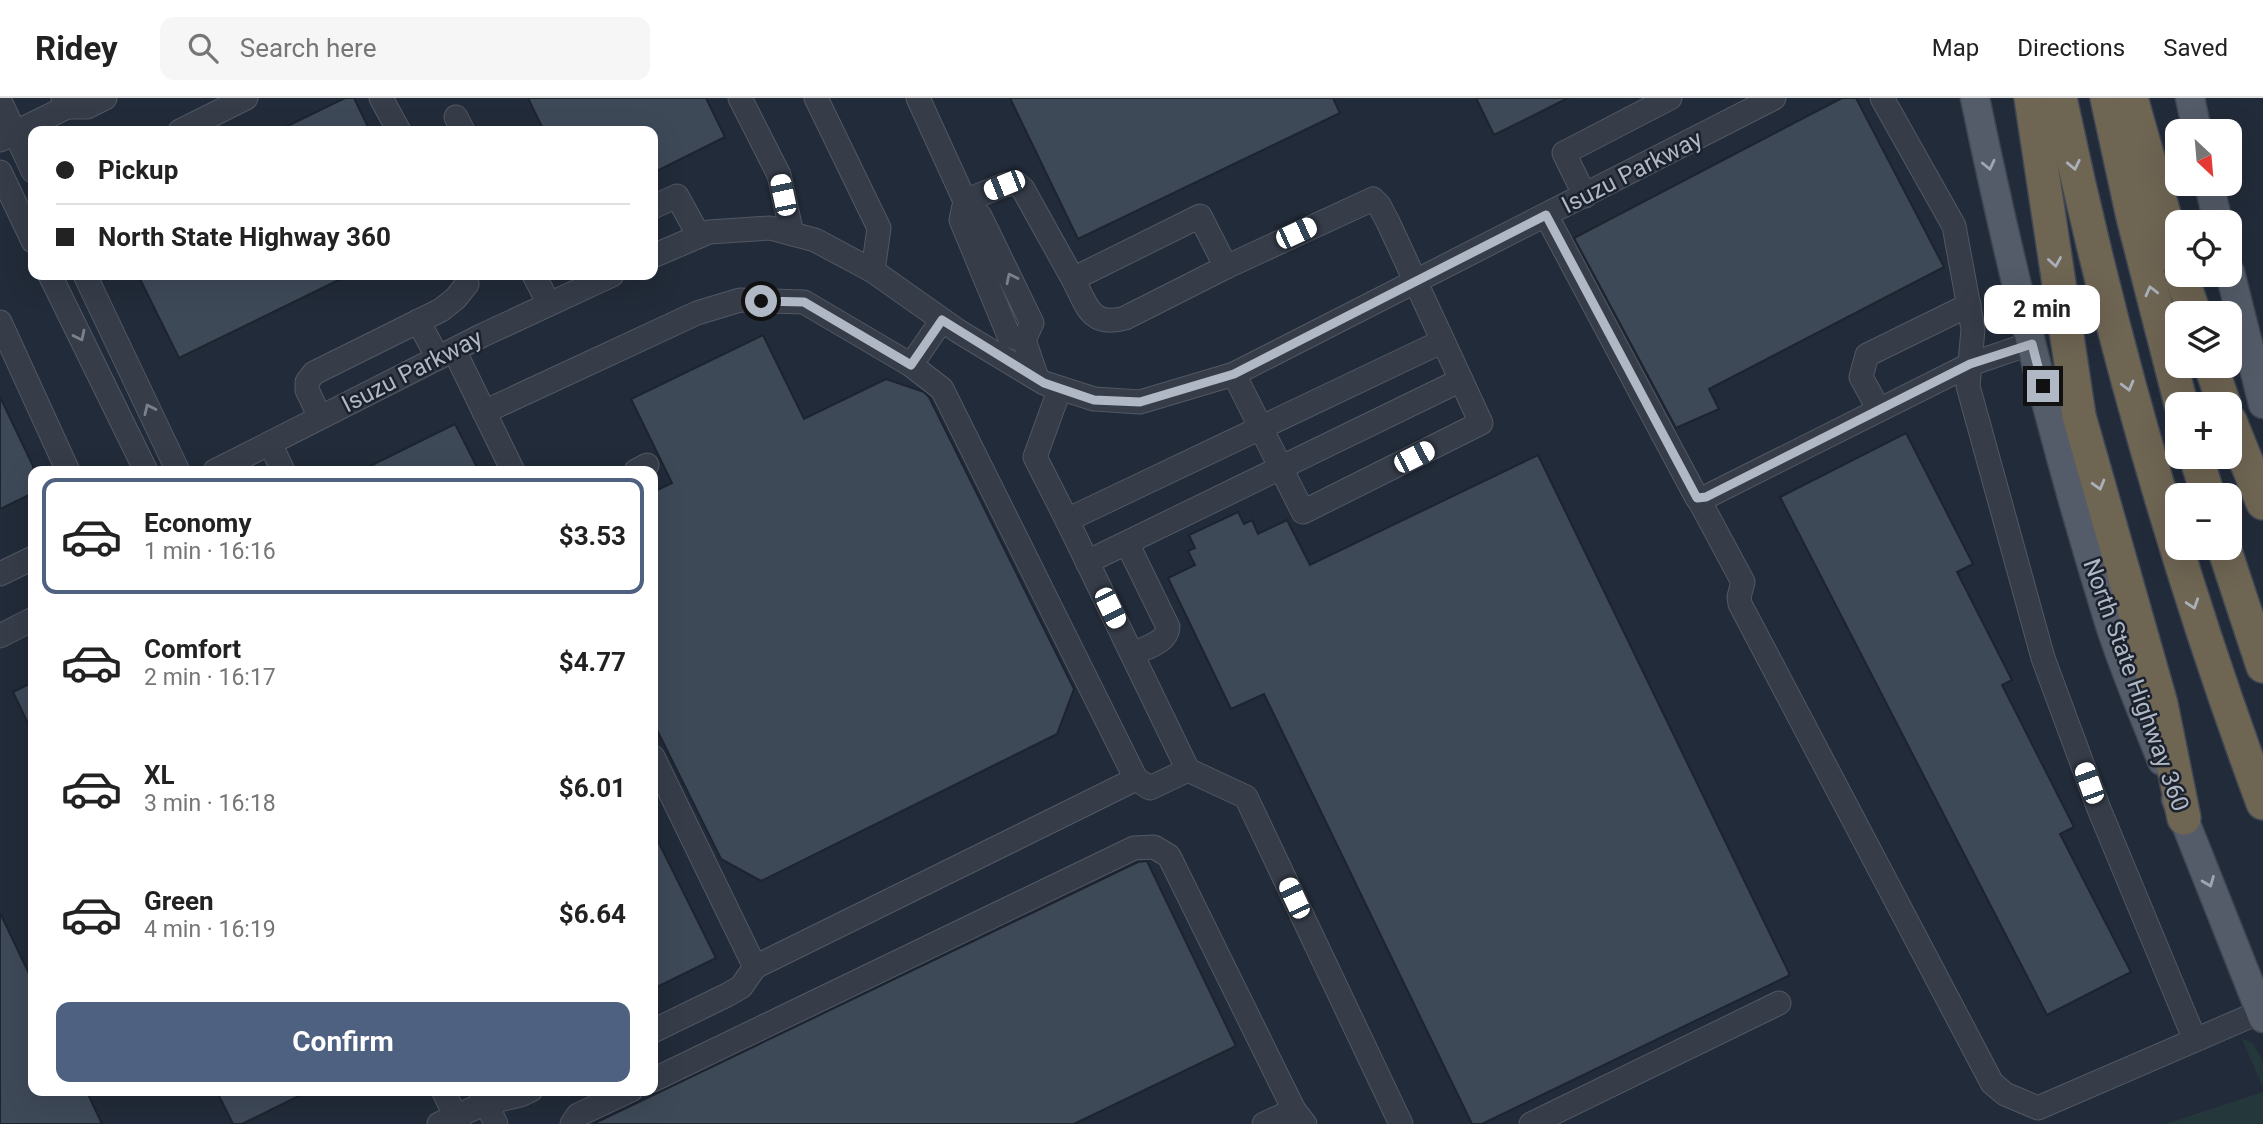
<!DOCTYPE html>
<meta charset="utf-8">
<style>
body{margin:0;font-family:Roboto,sans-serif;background:#f6f6f6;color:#222;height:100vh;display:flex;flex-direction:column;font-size:26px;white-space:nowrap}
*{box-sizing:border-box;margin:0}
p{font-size:23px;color:#767676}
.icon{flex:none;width:38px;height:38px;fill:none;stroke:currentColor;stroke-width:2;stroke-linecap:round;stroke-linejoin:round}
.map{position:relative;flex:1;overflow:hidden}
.panel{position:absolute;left:28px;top:368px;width:630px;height:630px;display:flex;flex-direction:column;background:#fff;border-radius:14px;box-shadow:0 7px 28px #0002}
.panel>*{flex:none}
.hud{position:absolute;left:28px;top:28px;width:630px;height:154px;border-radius:14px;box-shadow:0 7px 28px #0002;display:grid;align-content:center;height:154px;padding:0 28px;background:#fff}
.needle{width:46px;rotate:154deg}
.fabs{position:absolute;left:2165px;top:21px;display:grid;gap:14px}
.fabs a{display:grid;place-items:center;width:77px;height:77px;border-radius:14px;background:#fff;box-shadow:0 7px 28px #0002;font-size:35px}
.end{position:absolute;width:32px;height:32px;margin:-16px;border:9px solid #b1b8c5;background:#111;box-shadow:0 0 0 4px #111}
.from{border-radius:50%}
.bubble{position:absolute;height:49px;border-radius:14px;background:#fff;box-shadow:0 7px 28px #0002;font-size:23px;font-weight:700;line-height:49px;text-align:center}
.car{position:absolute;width:21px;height:42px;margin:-21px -10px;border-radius:9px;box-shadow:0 0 5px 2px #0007;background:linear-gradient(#fff 24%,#345 0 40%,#fff 0 76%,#345 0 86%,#fff 0)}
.hud b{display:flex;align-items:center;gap:24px;height:66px;font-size:26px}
.hud b+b{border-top:2px solid #e0e0e0}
.hud i{width:18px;height:18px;background:#222}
ul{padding:12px 0 0;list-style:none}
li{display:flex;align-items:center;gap:21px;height:116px;margin:0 14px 10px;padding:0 14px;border:4px solid transparent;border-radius:14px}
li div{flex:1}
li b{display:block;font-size:26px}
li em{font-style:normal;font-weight:700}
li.selected{border-color:#4f6180}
li>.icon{width:63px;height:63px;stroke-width:1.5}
.primary-button{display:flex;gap:14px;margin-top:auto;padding:14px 28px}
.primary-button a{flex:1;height:80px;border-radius:14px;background:#4f6180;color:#fff;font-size:28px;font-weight:700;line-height:80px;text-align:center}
header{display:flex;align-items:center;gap:42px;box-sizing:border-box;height:98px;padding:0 35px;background:#fff;border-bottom:2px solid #e0e0e0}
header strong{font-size:33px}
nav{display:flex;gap:38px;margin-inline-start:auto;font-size:24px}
.search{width:490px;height:63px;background:#f6f6f6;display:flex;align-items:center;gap:18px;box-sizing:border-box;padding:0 24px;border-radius:14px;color:#767676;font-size:26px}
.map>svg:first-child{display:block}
.green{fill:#24373a}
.building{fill:#3e4958;stroke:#1d2430;stroke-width:2}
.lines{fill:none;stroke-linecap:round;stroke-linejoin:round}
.minor-casing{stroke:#515864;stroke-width:25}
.major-casing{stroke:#3f4652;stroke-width:31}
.highway-casing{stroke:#414854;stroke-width:36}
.minor{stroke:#363d49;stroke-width:23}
.major{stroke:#545c69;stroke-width:28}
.highway{stroke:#6f6553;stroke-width:33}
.oneway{stroke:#9ea6b3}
.oneway2{stroke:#aab0ba}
.oneway3{stroke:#7a818d}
.route{stroke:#b1b8c5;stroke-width:9}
.labels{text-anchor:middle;stroke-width:5;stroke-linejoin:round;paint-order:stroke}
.street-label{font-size:24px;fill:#b1b8c5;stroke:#1b222e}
</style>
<header>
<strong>Ridey</strong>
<div class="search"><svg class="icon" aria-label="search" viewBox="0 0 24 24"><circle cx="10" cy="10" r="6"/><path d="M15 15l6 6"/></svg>Search here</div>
<nav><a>Map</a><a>Directions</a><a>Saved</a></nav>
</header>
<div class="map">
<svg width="2263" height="1026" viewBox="0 0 2263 1026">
<rect width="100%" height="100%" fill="#222b39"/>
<g class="green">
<path d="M2242 941 2253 945 2263 963V990Z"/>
<path d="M2263 994V1026H2165Z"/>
</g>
<g class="building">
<path d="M345 0H354L370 33H277Z"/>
<path d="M528 0H706L725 39 653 75V33H544Z"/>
<path d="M1010 0H1333L1340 15 1078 141Z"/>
<path d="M1476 0H1568L1494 37Z"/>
<path d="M1842 0H1856L1944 169 1709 291 1719 311 1676 330 1574 140Z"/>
<path d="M138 177H349L179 260Z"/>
<path d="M763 237 804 321 886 281 924 294 929 299 1074 591 1057 636 761 783 721 761 653 624V394L672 385 631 301Z"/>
<path d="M0 299 33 368V395L0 411Z"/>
<path d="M455 326 479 373H360Z"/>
<path d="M1906 335 1973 466 1957 474 2012 582 2002 587 2074 729 2060 736 2131 874 2047 917 1780 399Z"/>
<path d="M1538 357 1790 877 1482 1026H1472L1264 596 1231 611 1168 480 1195 467 1188 453 1195 450 1189 437 1238 414 1244 426 1252 422 1258 436 1287 422 1310 467Z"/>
<path d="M33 584V636L13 594Z"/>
<path d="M653 733 716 860 653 891Z"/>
<path d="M1147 763 1236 948 1074 1026H593L1138 764Z"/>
<path d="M0 815 33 884V992H86L102 1026H0Z"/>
<path d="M216 992H311L242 1026H233Z"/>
</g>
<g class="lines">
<defs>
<g id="minor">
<path d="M381 0 399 33"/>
<path d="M740 0 779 77 792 136"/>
<path d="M816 0 879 130 873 173"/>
<path d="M918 0 965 103 1004 87 1016 85 1023 91 1073 181 1200 118 1226 169 1125 220C1090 230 1087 207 1073 181"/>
<path d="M1882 0 1954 128 1973 231 1968 288 2043 560 2099 711 2195 942"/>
<path d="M0 3 33 73"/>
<path d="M67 9H87L105 0"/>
<path d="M456 19 463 33"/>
<path d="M180 33 246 0"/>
<path d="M0 42 67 9 63 0"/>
<path d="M0 74 33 143"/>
<path d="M1585 98 1564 55 1670 0"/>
<path d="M653 109 677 98 699 138"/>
<path d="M1546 117 1697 400 1706 399 1971 266 2032 245"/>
<path d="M653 158 709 134 770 130 815 142 873 173 958 233 1044 285 1094 301 1140 304 1234 276 1774 0"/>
<path d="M50 177 146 373"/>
<path d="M85 177 178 373"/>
<path d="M534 177 549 206"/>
<path d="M418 223 438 260"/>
<path d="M0 224 68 373"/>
<path d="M1024 242 1009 238 961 122 965 103 980 118 1032 225 1024 242 1037 280"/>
<path d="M454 252 513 373"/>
<path d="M1234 276 1303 414 1481 325 1443 243"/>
<path d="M1060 290 1035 359 1067 422 1443 243 1388 124 1379 107 1373 101 1226 169"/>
<path d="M1879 312 1861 279 1867 257 1969 207"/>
<path d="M484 314 697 215 740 202 804 204 911 267 942 222"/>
<path d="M320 319 307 292V284L314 275 441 212 456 200 467 186 466 177"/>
<path d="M270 345 283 373"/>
<path d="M215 373 483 237 612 177"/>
<path d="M636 373 647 367"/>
<path d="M1698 400 1743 484 1739 499 1740 506 1992 985 2005 996 2038 1010 2260 914"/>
<path d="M1067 422 1188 672 1246 699 1401 1026"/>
<path d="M1127 445 1168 529C1167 545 1145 550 1132 556"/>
<path d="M1087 464 1461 282"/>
<path d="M0 476 33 460"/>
<path d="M0 538 33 521"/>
<path d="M653 659 755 869 741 889 727 897 653 933"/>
<path d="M1136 681 1150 690 1188 672"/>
<path d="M755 869 1136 681 942 291 911 267"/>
<path d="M653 982 1134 750 1154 749 1169 758 1294 1012"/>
<path d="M443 992 459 1026"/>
<path d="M480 992 496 1026"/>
<path d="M439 1026 486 1005 520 997 531 992"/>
<path d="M572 1026 578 1017 631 992"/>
<path d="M1264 1026 1294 1012 1305 1026"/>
<path d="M1531 1026 1779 905"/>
</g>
<g id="major">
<path d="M1975 0C2011 173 2054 346 2106 514 2121 565 2143 614 2162 663"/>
<path d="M2190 0 2197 33"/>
<path d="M2209 86 2218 124"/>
<path d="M2230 174 2263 306"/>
<path d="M2176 701 2263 920"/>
</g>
<g id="highway">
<path d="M2031 0 2079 318 2161 606 2184 720"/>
<path d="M2060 0C2111 242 2177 473 2263 705"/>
<path d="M2107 0 2133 119 2181 306"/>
<path d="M2131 0 2177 162"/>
<path d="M2181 177 2194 215"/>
<path d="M2211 268 2224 306"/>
<path d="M2230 323 2263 405"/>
<path d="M2196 359 2208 397"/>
<path d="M2224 450 2263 568"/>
</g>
</defs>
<use href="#minor" class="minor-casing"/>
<use href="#major" class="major-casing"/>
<use href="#highway" class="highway-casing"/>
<use href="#minor" class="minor"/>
<use href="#major" class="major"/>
<use href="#highway" class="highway"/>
</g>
<defs><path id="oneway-chevron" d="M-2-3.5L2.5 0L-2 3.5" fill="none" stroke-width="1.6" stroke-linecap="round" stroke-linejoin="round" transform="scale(1.75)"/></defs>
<g class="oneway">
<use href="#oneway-chevron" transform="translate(1989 67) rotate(77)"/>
<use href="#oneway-chevron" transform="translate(2209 784) rotate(68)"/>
</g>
<g class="oneway2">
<use href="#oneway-chevron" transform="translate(2074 67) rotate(78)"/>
<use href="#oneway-chevron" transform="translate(2055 164) rotate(81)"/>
<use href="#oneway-chevron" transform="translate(2151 193) rotate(-104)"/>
<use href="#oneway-chevron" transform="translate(2128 288) rotate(75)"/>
<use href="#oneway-chevron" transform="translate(2099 387) rotate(74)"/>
<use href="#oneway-chevron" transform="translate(2193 506) rotate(72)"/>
</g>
<g class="oneway3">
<use href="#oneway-chevron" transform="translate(1011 180) rotate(-116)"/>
<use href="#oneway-chevron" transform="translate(80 238) rotate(64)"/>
<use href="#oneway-chevron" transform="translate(149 311) rotate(-115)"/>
</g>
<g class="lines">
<path class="route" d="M761 203 804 204 911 267 942 222 1044 285 1094 302 1140 304 1234 276 1546 117 1697 400 1706 399 1970 266 2032 246 2043 288"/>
</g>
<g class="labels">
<g class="street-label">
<text transform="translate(1632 74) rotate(-27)" y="8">Isuzu Parkway</text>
<text transform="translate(412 273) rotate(-27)" y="8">Isuzu Parkway</text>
<text transform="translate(2136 587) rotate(70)" y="8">North State Highway 360</text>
</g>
</g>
</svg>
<div class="fabs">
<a><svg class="needle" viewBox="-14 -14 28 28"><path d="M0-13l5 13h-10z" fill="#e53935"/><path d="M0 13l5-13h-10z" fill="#767676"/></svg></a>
<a><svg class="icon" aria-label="locate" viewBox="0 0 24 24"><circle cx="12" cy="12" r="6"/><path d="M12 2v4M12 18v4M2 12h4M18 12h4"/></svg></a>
<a><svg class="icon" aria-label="layers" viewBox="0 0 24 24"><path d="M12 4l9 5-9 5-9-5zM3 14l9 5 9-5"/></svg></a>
<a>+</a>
<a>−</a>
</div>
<i class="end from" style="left:761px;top:203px"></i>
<i class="end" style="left:2043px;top:288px"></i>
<div class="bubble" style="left:1984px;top:187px;width:116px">2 min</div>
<i class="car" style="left:1004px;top:87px;rotate:248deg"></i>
<i class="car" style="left:783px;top:97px;rotate:348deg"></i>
<i class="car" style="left:1296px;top:135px;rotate:65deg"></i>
<i class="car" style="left:1414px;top:359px;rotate:63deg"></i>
<i class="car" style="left:1110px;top:510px;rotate:154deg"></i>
<i class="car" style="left:2089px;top:685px;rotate:340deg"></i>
<i class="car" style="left:1294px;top:800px;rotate:335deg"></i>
<div class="hud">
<b><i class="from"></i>Pickup</b>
<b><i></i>North State Highway 360</b>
</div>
<section class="panel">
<ul>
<li class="selected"><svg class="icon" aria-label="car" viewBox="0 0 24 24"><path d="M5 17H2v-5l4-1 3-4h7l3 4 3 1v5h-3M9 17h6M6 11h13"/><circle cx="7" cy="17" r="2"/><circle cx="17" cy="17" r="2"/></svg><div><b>Economy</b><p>1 min · 16:16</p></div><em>$3.53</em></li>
<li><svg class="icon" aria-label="car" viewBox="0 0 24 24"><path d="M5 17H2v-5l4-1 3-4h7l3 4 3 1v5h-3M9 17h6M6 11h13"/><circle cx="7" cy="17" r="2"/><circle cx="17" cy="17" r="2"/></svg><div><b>Comfort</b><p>2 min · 16:17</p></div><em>$4.77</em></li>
<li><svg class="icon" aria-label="car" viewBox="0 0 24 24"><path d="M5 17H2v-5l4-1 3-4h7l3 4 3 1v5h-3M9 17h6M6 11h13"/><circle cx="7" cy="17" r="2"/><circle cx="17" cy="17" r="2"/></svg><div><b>XL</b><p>3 min · 16:18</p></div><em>$6.01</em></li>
<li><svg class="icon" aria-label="car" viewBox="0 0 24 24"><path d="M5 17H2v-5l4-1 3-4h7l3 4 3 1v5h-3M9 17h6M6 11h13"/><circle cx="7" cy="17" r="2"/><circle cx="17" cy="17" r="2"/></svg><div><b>Green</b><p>4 min · 16:19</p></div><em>$6.64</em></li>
</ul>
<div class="primary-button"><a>Confirm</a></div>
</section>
</div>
